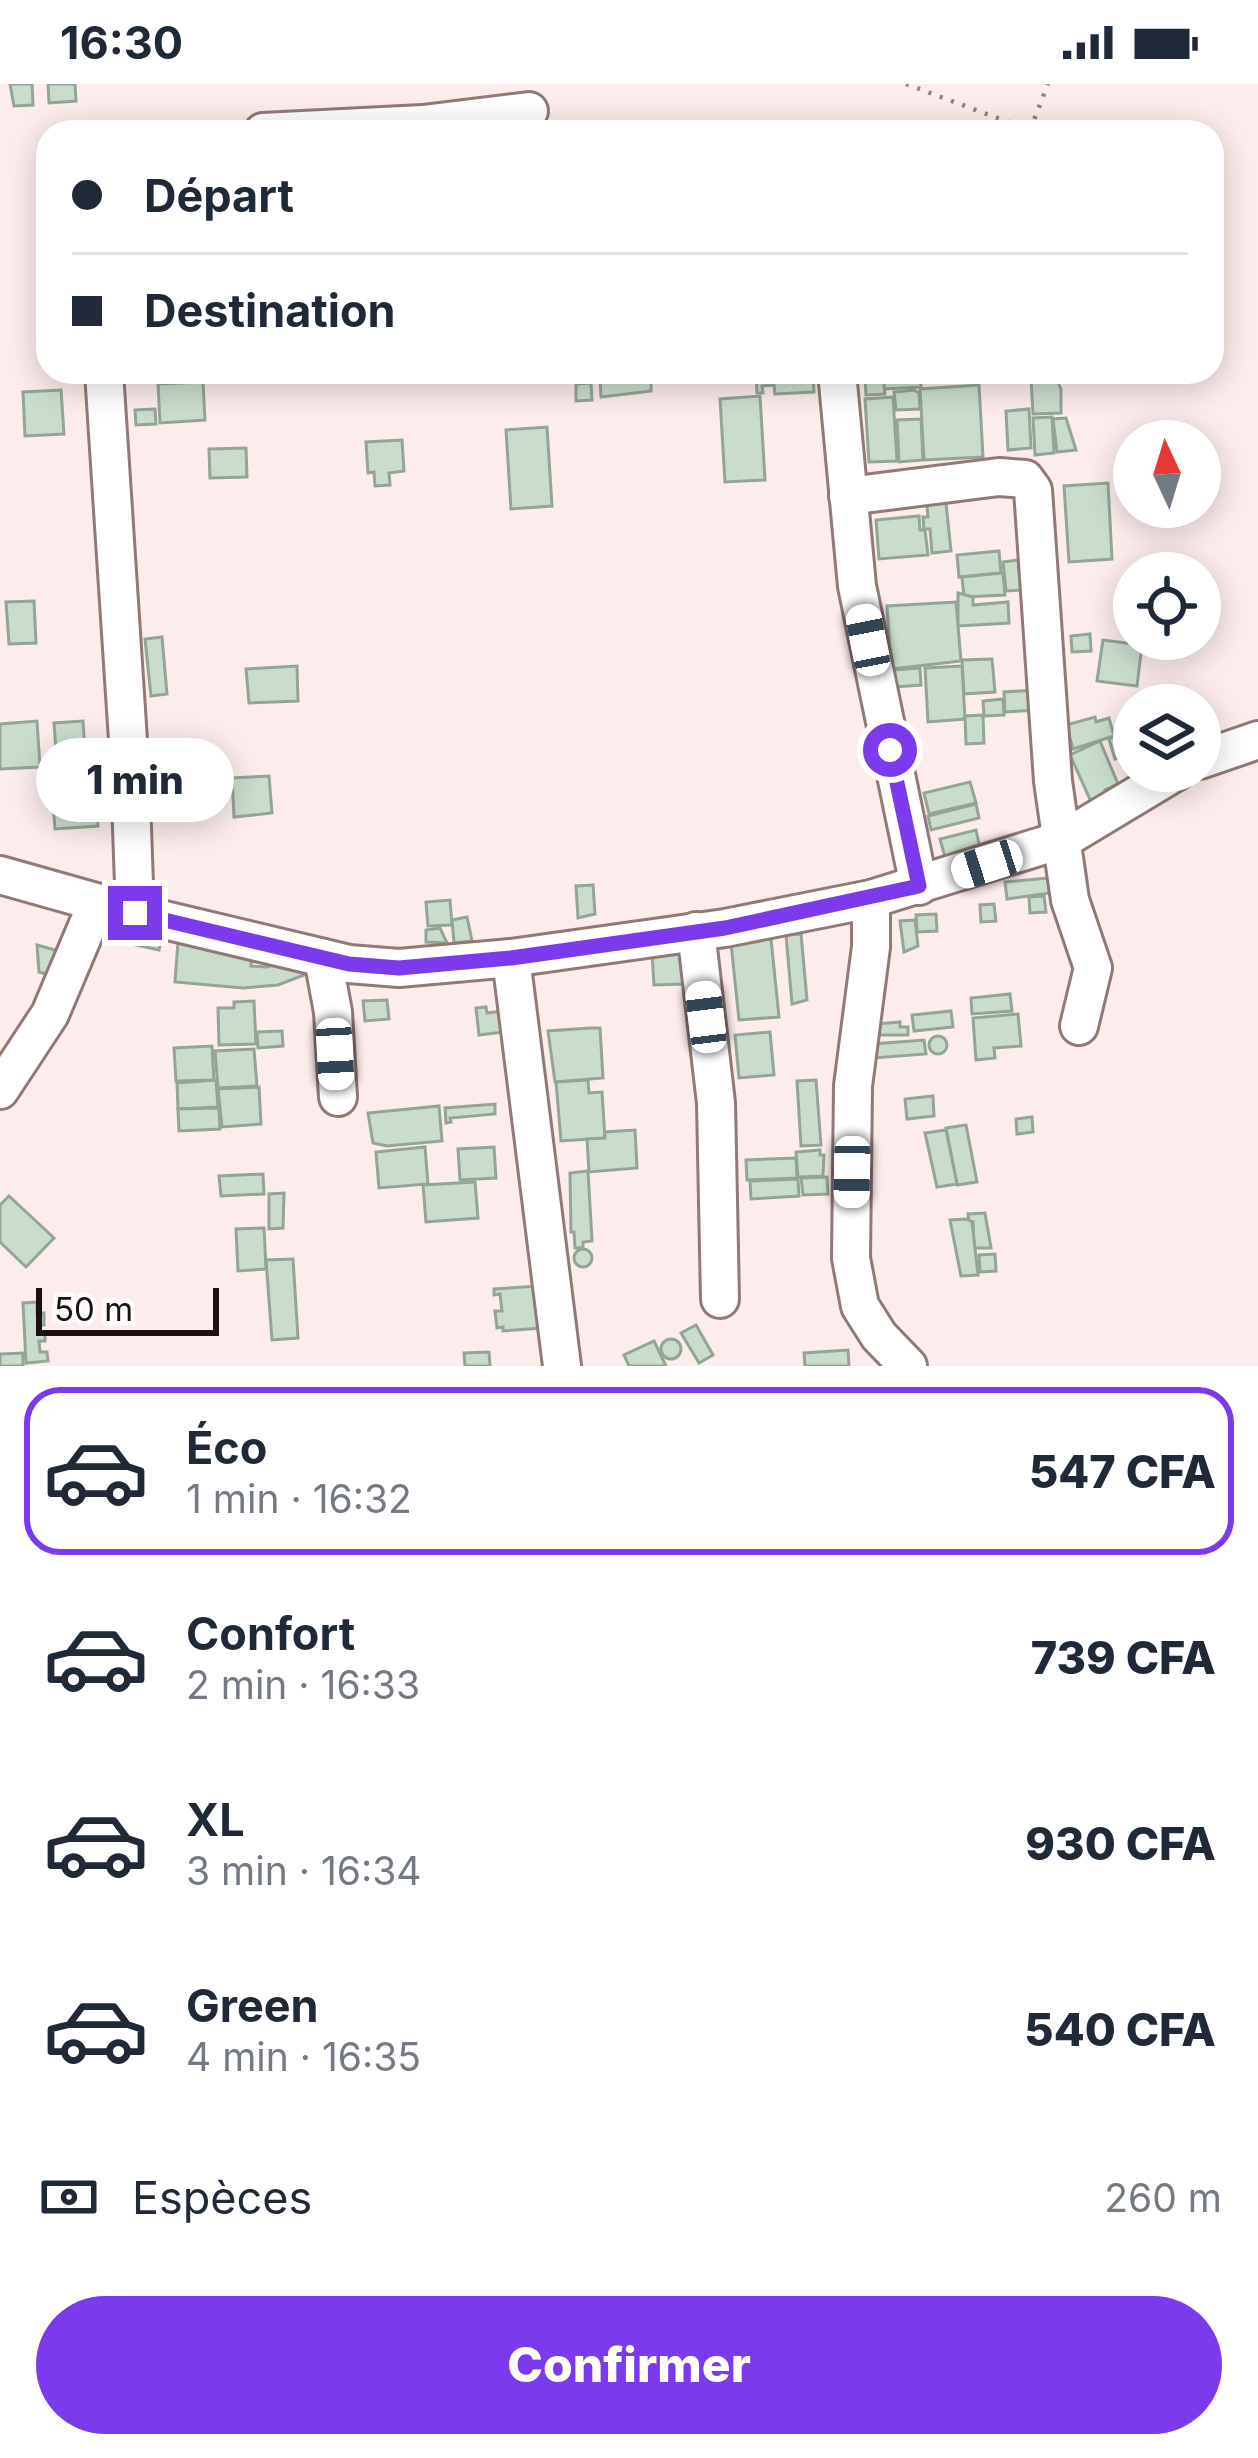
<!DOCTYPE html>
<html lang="fr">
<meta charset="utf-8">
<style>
body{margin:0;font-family:Inter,sans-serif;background:#f2f2f3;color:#1f2937;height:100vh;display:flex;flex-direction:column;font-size:45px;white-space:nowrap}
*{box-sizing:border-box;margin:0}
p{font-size:39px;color:#747a83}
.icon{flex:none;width:66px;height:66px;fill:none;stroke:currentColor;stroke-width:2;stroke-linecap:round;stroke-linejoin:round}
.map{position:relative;height:1282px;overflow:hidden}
.sheet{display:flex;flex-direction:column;background:#fff;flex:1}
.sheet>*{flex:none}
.hud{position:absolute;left:36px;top:36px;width:1188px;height:264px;border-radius:36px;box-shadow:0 6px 30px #0003;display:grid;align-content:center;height:264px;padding:0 36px;background:#fff}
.needle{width:78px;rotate:356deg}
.tools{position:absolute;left:1113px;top:336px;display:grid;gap:24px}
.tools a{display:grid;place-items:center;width:108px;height:108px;border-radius:50%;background:#fff;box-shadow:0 6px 30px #0003;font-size:60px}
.scale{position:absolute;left:36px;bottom:30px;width:183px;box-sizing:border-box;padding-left:12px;border:6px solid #1a1110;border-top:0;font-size:33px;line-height:42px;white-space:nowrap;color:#1a1110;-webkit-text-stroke:9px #fdfdfd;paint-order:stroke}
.end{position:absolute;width:54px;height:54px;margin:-27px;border:15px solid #7c3aed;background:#fff;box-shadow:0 0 0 6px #fff}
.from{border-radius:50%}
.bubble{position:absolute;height:84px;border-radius:42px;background:#fff;box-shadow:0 6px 30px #0003;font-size:39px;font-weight:800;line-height:84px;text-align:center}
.car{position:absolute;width:36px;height:72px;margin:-36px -18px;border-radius:15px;box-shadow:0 0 9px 3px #0007;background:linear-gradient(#fff 24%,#345 0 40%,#fff 0 76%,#345 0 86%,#fff 0)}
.hud b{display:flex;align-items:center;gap:42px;height:114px;font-size:45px}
.hud b+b{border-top:3px solid #e0e1e3}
.hud i{width:30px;height:30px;background:#1f2937}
ul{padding:21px 0 0;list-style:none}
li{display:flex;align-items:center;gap:36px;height:168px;margin:0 24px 18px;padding:0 12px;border:6px solid transparent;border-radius:36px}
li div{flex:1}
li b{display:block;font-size:45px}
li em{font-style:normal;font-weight:800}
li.on{border-color:#7c3aed}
li>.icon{width:108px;height:108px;stroke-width:1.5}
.pay{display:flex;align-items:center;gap:30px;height:132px;padding:0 36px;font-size:45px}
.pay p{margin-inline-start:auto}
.cta{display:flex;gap:24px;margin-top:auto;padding:24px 36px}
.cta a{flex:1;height:138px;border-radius:72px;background:#7c3aed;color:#fff;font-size:48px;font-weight:800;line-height:138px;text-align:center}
.status{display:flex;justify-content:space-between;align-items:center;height:84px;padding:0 60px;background:#fff;direction:ltr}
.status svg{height:33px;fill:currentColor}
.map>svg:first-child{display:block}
.building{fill:#caddcd;stroke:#93a596;stroke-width:3}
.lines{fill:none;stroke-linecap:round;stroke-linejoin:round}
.minor-casing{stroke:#917977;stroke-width:42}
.path{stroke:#8f8281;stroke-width:4.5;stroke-dasharray:3 9;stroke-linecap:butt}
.minor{stroke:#fff;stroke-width:36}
.route{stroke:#7c3aed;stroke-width:15}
</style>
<div class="status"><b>16:30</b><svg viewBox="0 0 49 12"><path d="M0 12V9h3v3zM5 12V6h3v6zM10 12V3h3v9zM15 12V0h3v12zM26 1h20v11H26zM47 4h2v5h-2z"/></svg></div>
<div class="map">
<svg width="1258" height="1282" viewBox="0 0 1258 1282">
<rect width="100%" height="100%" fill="#fceceb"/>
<g class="building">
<path d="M10 0H32L33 21 14 22Z"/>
<path d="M48 0H75L76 17 49 19Z"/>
<path d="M626 288H651V307L601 313 600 294 626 293Z"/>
<path d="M756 288H813L814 308 775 310 774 301 762 302 763 309H757Z"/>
<path d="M883 288H920L921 303 884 305Z"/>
<path d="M883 293 885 310 866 311 865 295Z"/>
<path d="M1056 294 1061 305V329L1033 330 1031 295Z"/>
<path d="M203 298 205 336 160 339 158 300Z"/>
<path d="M591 299 592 316 576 317V300Z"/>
<path d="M979 301 983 373 924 376 920 305Z"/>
<path d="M61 306 64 350 25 352 23 308Z"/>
<path d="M914 306 919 309 920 325 896 326 894 308Z"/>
<path d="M760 312 765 396 725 398 720 315Z"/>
<path d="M893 313 897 377 869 378 865 315Z"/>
<path d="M155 325 156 340 136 341 135 326Z"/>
<path d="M1029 325 1031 364 1008 366 1006 327Z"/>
<path d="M1052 333 1054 369 1035 371 1033 334Z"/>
<path d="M1066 334 1076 366 1057 368 1053 335Z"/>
<path d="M921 335 923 376 899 378 897 336Z"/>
<path d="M547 343 552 422 511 425 506 346Z"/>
<path d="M402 356 404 387 389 389 390 401 375 402 374 388 368 389 366 358Z"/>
<path d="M246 364 247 393 210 394 209 365Z"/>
<path d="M1108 399 1112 475 1069 478 1064 402Z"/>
<path d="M946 419 951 467 932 469 930 445H924L923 433H928L927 421Z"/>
<path d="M919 432 920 446H925L928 471 879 475 876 436Z"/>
<path d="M999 467 1001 489 959 493 957 471Z"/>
<path d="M1018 476 1021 506 1006 507 1003 478Z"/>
<path d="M1003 489 1005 511 964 513 962 493Z"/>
<path d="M958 509 973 513V521L1008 518 1009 539 958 542Z"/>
<path d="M34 517 36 559 9 560 6 518Z"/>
<path d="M956 518 961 577 891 585 887 522Z"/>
<path d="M1090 550 1091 567 1072 568 1071 552Z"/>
<path d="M162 553 167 610 151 612 145 555Z"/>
<path d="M1103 556 1142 561 1137 602 1097 597Z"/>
<path d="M992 575 995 608 964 610 962 576Z"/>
<path d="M297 582 298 617 249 619 246 585Z"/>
<path d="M962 582 965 635 928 638 925 584Z"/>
<path d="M920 584 921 601 895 603 894 586Z"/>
<path d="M1036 606 1037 626 1005 628 1004 608Z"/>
<path d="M1003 615 1004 631 984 632 983 617Z"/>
<path d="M983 631 984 659 966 660 965 632Z"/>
<path d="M1095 633 1096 638 1109 634 1114 652 1073 665 1066 641Z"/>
<path d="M37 637 40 683 0 685V640Z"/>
<path d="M83 637 85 665 56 667 54 639Z"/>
<path d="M1134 644V669L1115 675 1109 655Z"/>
<path d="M1100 657 1118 700 1105 706 1110 715 1093 722 1070 671Z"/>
<path d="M269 692 272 729 234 733 232 694Z"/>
<path d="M970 698 976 719 929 730 924 709Z"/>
<path d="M95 701 98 742 55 745 52 704Z"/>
<path d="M976 720 979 734 931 746 928 732Z"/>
<path d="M976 746 980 764 945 773 940 755Z"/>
<path d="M1049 794 1050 809 1007 815 1005 798Z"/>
<path d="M593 801 595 830 578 834 576 802Z"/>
<path d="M1044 812 1046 828 1030 829 1029 813Z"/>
<path d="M450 816 452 841 428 842 426 818Z"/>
<path d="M994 820 996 837 981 838 980 821Z"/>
<path d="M936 830 937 847 917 848 916 831Z"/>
<path d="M467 833 472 857 454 859 452 836Z"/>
<path d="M915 836 918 862 904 868 900 837Z"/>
<path d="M103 838 162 851 159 866 99 853Z"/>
<path d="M440 844 447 859 426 858V846Z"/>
<path d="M801 850 807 916 792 920 786 851Z"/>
<path d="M771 855 779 933 739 936 731 859Z"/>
<path d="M178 858 252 863 251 882 267 883 296 874 309 889 278 901 243 904 175 898Z"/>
<path d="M37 861 55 866 57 893 39 888Z"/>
<path d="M682 867 684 900 654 901 652 869Z"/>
<path d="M1010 910 1012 927 972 930 971 914Z"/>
<path d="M387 916 389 935 365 937 363 917Z"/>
<path d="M254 917 256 960 219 961 218 924H234V918Z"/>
<path d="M486 923 487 929 503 927 504 948 479 951 476 924Z"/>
<path d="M951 927 953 943 914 947 912 931Z"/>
<path d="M1018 930 1021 962 994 964 995 974 976 976 973 934Z"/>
<path d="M900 938V943H908V951H877L876 940Z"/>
<path d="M590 944H600L603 994 555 998 548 947Z"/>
<path d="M282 947 283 962 258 964 257 948Z"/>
<path d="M770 948 774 991 739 994 735 951Z"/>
<circle cx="938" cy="961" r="9"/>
<path d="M924 956 926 970 874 974 873 960Z"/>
<path d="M212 962 214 996 176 997 174 964Z"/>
<path d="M254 965 257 1002 218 1004 215 967Z"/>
<path d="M216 996 218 1023 178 1025 177 999Z"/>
<path d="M588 996 589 1009 602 1008 605 1054 561 1057 556 998Z"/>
<path d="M816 996 821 1061 801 1062 797 997Z"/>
<path d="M259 1003 261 1040 222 1043 218 1005Z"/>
<path d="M933 1012 934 1032 907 1035 905 1015Z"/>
<path d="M495 1020V1030L450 1034 451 1038 446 1039 445 1024Z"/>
<path d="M439 1022 442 1057 387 1062 373 1059 368 1029Z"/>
<path d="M219 1024 220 1045 179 1047 178 1025Z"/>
<path d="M1032 1033 1033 1048 1017 1050 1016 1035Z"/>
<path d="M966 1041 977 1098 957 1101 946 1044Z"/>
<path d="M635 1046 637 1084 589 1088 587 1055 605 1054V1048Z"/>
<path d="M946 1046 957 1100 937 1103 925 1049Z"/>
<path d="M425 1063 428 1100 379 1104 376 1068Z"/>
<path d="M494 1063 496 1094 460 1096 458 1065Z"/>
<path d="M820 1066V1071H824L823 1092 798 1093 796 1068Z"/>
<path d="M796 1074 797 1094 747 1096 746 1076Z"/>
<path d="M588 1087 592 1157 583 1158V1164H575L574 1148H571L570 1089Z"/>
<path d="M263 1090 264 1110 221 1112 219 1092Z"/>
<path d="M827 1093 828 1110 803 1111 801 1094Z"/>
<path d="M798 1095 799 1112 751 1115 750 1097Z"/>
<path d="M475 1098 478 1134 426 1138 423 1101Z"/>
<path d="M284 1109 283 1144 269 1145V1110Z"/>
<path d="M9 1112 54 1154 26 1183 0 1158V1121Z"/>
<path d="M985 1129 991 1164H974L973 1138H969L968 1130Z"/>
<path d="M967 1135 972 1138 978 1191 961 1192 950 1136Z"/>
<path d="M264 1144 266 1185 238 1187 236 1145Z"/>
<circle cx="583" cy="1174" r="9"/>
<path d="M995 1170 996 1187 980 1188 979 1171Z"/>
<path d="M293 1175 298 1254 272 1256 266 1176Z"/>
<path d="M538 1202 542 1244 503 1247V1243L497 1244 495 1227H502L500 1210 494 1211V1205Z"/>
<path d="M37 1218V1229H44V1241L38 1242 39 1250H45V1257H39L40 1268H47L48 1277 26 1279 23 1219Z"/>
<path d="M696 1241 713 1271 699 1279 681 1249Z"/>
<circle cx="671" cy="1265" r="10"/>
<path d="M654 1257 666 1282H629L624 1271Z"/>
<path d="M848 1266 849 1282H805L804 1269Z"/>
<path d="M489 1268 490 1282H465L464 1269Z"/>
<path d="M23 1269V1282H0V1270Z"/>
</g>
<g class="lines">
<defs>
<g id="minor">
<path d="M263 48 423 40 529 27"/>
<path d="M104 288 130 687 135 829"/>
<path d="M837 288 857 502 919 802"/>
<path d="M848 412 999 393 1025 395 1033 406 1053 697 1070 816 1093 884 1079 942"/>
<path d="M1200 676 1258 656"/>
<path d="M0 791 135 829 349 880 399 884 511 874 725 844 871 815 1064 755 1177 687"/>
<path d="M871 815V863L853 1002 851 1174 860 1222 879 1252 908 1282"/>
<path d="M696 847 716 1019 720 1215"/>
<path d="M323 874 333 928 338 1013"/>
<path d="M511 874 562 1282"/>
<path d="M0 1006 50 930 97 819"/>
</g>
</defs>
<use href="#minor" class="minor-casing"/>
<g class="path">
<path d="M906 0 1035 48"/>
<path d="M1030 46 1048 0"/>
</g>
<use href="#minor" class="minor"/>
</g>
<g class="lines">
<path class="route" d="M135 829 349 880 399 884 511 874 725 844 919 802 890 666"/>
</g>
</svg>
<div class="tools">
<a><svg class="needle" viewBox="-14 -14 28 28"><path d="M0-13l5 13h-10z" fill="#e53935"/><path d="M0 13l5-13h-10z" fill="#747a83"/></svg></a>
<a><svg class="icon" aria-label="locate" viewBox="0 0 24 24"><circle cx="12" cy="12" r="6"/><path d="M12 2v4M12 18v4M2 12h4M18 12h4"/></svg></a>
<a><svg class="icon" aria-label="layers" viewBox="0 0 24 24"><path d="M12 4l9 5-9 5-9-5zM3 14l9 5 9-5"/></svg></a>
</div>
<div class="scale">50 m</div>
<i class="end from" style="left:890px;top:666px"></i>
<i class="end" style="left:135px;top:829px"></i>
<div class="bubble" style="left:36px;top:654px;width:198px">1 min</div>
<i class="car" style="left:868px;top:556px;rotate:349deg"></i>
<i class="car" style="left:987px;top:780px;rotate:252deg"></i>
<i class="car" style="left:706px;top:933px;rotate:353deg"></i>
<i class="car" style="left:335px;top:970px;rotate:177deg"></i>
<i class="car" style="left:852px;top:1088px;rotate:181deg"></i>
<div class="hud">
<b><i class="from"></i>Départ</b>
<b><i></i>Destination</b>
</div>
</div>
<section class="sheet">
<ul>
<li class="on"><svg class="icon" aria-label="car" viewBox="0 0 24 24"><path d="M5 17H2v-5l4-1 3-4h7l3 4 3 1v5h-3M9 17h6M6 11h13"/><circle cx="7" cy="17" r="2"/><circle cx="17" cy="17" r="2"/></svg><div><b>Éco</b><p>1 min · 16:32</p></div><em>547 CFA</em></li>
<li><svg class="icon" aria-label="car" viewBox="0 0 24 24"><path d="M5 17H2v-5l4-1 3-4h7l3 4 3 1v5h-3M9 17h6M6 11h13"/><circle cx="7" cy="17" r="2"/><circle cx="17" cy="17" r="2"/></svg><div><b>Confort</b><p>2 min · 16:33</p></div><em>739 CFA</em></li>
<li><svg class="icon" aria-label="car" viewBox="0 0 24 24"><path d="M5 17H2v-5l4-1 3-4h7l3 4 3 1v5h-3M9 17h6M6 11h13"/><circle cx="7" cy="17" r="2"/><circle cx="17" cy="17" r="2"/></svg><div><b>XL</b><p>3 min · 16:34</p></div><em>930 CFA</em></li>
<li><svg class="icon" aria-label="car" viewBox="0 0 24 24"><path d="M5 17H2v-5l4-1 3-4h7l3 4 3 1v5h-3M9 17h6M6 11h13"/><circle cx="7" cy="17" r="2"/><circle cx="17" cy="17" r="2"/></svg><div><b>Green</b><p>4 min · 16:35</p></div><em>540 CFA</em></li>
</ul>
<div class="pay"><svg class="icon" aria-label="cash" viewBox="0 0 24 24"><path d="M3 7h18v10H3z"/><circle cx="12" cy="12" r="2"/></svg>Espèces<p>260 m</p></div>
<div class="cta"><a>Confirmer</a></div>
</section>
